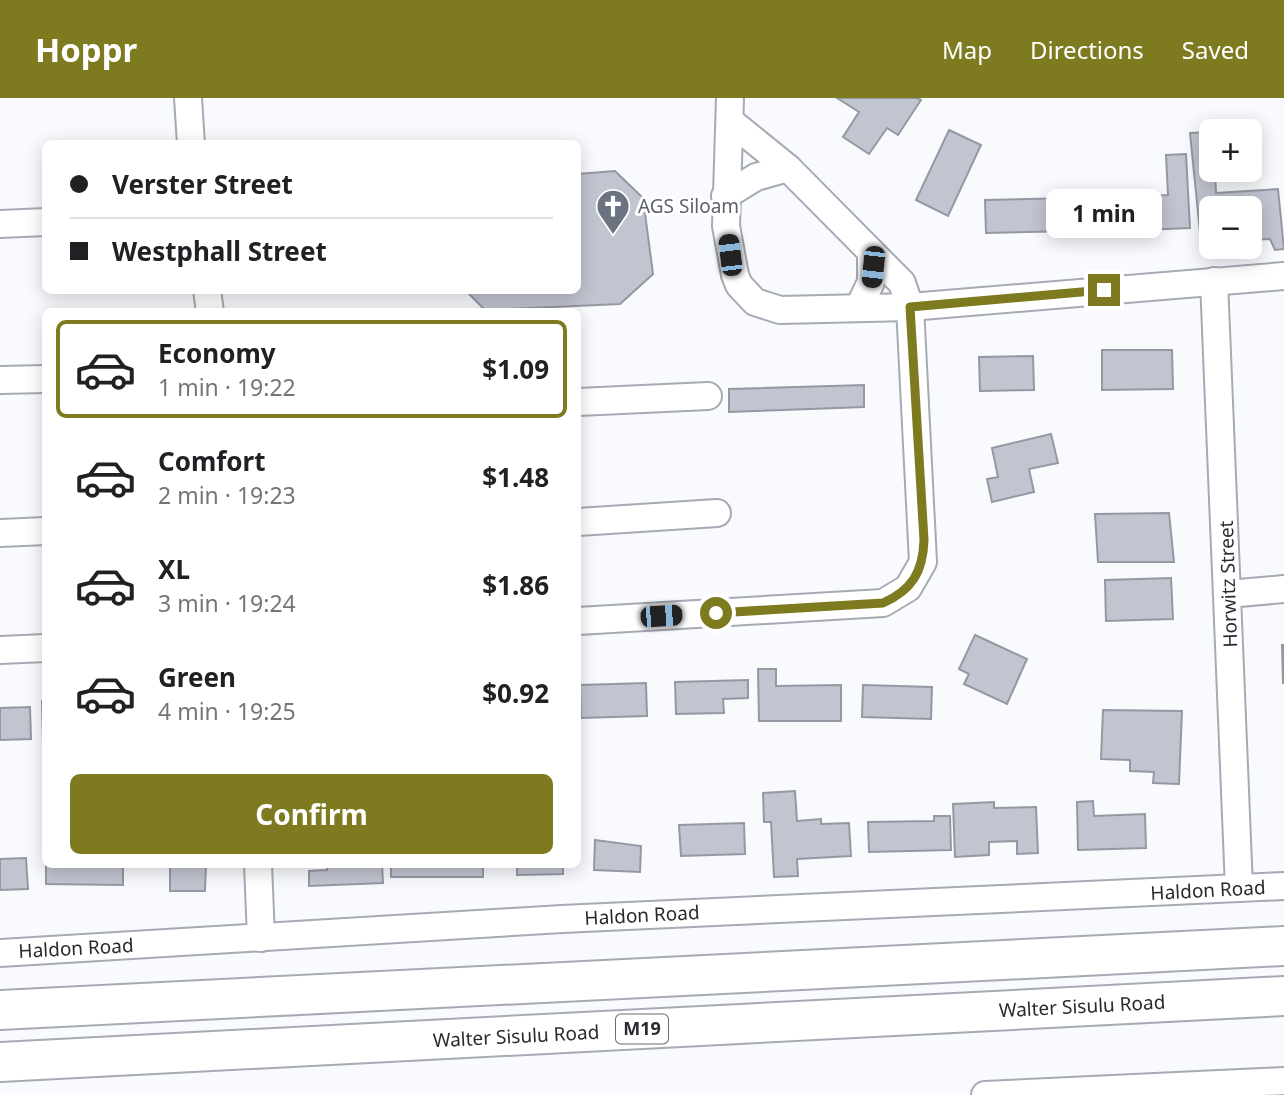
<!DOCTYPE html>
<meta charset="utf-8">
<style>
body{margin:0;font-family:"Noto Sans",sans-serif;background:#f2f2f2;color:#202124;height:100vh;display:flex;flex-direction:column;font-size:26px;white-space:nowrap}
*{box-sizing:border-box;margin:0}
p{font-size:23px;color:#757577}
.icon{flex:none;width:38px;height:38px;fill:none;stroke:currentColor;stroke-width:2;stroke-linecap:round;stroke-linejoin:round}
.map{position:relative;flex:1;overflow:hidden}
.panel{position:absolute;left:42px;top:210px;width:539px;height:560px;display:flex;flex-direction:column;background:#fff;border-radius:10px;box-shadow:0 4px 18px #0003}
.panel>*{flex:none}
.top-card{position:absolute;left:42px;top:42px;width:539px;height:154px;border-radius:10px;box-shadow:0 4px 18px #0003;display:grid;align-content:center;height:154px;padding:0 28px;background:#fff}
.fabs{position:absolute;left:1199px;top:21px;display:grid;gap:14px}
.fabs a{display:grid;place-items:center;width:63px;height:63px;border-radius:10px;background:#fff;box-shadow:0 4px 18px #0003;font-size:35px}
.end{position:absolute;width:32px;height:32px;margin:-16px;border:9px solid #7e7a20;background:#fff;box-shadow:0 0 0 4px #fff}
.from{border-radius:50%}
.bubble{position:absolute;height:49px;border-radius:10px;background:#fff;box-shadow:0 4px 18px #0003;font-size:23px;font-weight:700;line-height:49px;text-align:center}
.car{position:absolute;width:21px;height:42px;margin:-21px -10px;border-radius:9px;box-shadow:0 0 5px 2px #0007;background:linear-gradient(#222 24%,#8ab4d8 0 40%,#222 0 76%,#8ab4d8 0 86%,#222 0)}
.top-card b{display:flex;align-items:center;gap:24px;height:66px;font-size:26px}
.top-card b+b{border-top:2px solid #e0e0e0}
.top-card i{width:18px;height:18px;background:#202124}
ul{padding:12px 0 0;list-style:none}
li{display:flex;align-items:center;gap:21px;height:98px;margin:0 14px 10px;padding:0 14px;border:4px solid transparent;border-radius:10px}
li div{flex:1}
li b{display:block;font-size:26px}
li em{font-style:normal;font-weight:700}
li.active{border-color:#7e7a20}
li>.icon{width:63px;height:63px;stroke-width:1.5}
.primary-button{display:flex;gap:14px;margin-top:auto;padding:14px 28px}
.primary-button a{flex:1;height:80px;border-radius:10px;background:#7e7a20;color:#fff;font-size:28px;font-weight:700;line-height:80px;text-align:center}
header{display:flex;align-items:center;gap:42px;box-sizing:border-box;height:98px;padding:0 35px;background:#7e7a20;color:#fff}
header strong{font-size:33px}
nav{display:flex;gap:38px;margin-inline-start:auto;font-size:24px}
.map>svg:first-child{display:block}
.building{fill:#c1c5d0;stroke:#9598a3;stroke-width:2}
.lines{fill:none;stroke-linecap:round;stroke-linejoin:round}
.street-casing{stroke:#a6aab4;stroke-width:30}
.highway-casing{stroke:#a6aab4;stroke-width:42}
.street{stroke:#fff;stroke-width:26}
.highway{stroke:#fff;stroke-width:38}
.route{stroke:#7e7a20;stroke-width:9}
.labels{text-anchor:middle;stroke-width:6;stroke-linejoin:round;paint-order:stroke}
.shield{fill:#fff;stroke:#6a6b6d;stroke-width:2}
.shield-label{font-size:18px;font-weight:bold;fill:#2a2b2f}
.worship-label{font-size:19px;fill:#5b616d;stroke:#fff;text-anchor:start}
.street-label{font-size:19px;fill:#2a2b2f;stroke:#fff}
</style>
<header>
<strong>Hoppr</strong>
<nav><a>Map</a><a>Directions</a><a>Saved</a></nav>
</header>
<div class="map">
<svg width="1284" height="997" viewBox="0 0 1284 997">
<rect width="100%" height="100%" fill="#f8fafe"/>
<g class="building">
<path d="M837 0H917L921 2 898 37 887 30 869 56 843 39 859 14Z"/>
<path d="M949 32 981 47 948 118 916 102Z"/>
<path d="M1211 34V72H1215L1216 95 1278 91 1284 151 1275 152 1270 141 1250 142V110H1211V144H1201L1190 35Z"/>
<path d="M1186 56 1190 130 1117 133 1115 99 1168 97 1166 57Z"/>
<path d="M615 73 643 100 653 176 620 206 485 212 465 192H578V76Z"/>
<path d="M1071 100 1072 133 986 135 985 102Z"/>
<path d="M1102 252H1172L1173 291 1102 292Z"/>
<path d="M1033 258 1034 292 980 293 979 259Z"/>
<path d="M864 287V309L729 314V291Z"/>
<path d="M1051 336 1058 365 1029 371 1034 394 992 404 987 381 998 379 992 350Z"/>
<path d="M1169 415 1174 464H1098L1095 416Z"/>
<path d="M1171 480 1173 521 1106 523 1105 482Z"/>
<path d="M975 537 1027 561 1007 606 964 586 969 576 959 571Z"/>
<path d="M1282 547H1284V585H1283Z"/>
<path d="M758 571H776V588L841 587V623H759Z"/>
<path d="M748 582V600L723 601 724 615 676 616 675 584Z"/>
<path d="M646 585 647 618 581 620 580 587Z"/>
<path d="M863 587 932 589 931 621 862 619Z"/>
<path d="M42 603H46V644H43Z"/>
<path d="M30 609 31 641 0 642V610Z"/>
<path d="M1103 612 1182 613 1179 686 1153 685 1154 674 1130 673V662L1101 661Z"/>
<path d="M795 693 797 723 821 721V726L849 725 851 758 797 761 798 778 774 779 771 724H764L763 695Z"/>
<path d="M1093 703 1094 718 1145 716 1146 750 1078 752 1077 704Z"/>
<path d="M994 704V710L1036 709 1038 755 1017 756V743L989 744V757L955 759 953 706Z"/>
<path d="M934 718H950L951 752 869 754 868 724 934 723Z"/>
<path d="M744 725 745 756 681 758 679 727Z"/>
<path d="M595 742 641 748 640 774 594 772Z"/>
<path d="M26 760 28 791 0 792V761Z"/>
<path d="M46 766H123V787L46 786Z"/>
<path d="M170 766H206L205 793H170Z"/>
<path d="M327 766H382L383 785 309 788V773L327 772Z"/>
<rect x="391" y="766" width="92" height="13"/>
<path d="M517 766H563V776L517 777Z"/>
</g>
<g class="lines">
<defs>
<g id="street">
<path d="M188 0 191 46"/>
<path d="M730 0 726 128 735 177 739 187 755 204 780 212 910 209 1284 178"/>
<path d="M725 98 756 79 788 70"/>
<path d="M0 126 46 124"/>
<path d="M1214 183 1239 790"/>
<path d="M207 192 210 214"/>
<path d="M859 209 871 184V154"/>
<path d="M0 282 46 281"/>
<path d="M578 304 708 298"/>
<path d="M578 424 717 415"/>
<path d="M0 435 46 433"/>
<path d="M1228 496 1284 491"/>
<path d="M578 523 883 505 908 490 923 464 910 209 902 185 788 70 730 23"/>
<path d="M0 552 46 550"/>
<path d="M258 766 261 840"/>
<path d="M0 855 562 821 1284 788"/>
<path d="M985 997 1284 983"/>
</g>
<g id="highway">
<path d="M0 912 1284 848"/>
<path d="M0 964 1284 898"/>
</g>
</defs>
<use href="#street" class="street-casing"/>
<use href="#highway" class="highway-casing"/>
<use href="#street" class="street"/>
<use href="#highway" class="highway"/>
</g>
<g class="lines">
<path class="route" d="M716 515 883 505C912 492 923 474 924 442L910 209 1104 192"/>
</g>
<defs>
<symbol id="church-pin" viewBox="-11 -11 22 30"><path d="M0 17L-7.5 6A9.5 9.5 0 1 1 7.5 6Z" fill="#6b7280" stroke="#fff"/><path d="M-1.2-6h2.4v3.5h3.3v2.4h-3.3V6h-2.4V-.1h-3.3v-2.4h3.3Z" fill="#fff"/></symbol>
</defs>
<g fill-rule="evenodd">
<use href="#church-pin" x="594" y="89" width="38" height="52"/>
</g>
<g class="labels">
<rect class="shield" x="616" y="916.5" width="52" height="29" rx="5"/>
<g class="shield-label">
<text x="642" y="937">M19</text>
</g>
<g class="worship-label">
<text x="638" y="115">AGS Siloam</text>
</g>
<g class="street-label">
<text transform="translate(1228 486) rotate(-92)" y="7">Horwitz Street</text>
<text transform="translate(1208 792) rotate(-3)" y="7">Haldon Road</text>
<text transform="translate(642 817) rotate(-3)" y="7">Haldon Road</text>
<text transform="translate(76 850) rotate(-3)" y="7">Haldon Road</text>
<text transform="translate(1082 908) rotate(-3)" y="7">Walter Sisulu Road</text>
<text transform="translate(516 938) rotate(-3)" y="7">Walter Sisulu Road</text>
</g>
</g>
</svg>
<div class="fabs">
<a>+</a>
<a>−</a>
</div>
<i class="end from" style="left:716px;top:515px"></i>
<i class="end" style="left:1104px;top:192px"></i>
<div class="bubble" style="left:1046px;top:91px;width:116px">1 min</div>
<i class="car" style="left:730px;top:157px;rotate:353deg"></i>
<i class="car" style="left:873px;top:169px;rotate:186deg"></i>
<i class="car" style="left:661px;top:518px;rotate:86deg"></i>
<div class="top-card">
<b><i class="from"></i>Verster Street</b>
<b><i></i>Westphall Street</b>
</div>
<section class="panel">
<ul>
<li class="active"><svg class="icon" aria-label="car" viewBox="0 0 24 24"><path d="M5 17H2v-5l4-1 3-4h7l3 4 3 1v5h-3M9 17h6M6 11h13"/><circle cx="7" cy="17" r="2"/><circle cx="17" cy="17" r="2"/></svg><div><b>Economy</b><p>1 min · 19:22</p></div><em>$1.09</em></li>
<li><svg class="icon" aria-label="car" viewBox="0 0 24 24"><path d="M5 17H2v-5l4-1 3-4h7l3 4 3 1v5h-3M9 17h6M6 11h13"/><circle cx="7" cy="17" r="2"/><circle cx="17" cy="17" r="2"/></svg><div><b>Comfort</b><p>2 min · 19:23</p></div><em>$1.48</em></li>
<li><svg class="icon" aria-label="car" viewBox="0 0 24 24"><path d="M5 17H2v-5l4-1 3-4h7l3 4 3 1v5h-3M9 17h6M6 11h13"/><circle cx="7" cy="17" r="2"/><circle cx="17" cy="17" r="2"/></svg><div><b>XL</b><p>3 min · 19:24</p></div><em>$1.86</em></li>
<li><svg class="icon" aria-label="car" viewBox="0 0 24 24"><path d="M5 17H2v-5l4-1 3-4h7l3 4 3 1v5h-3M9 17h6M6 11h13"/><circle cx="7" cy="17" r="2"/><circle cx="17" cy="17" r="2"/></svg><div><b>Green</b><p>4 min · 19:25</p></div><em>$0.92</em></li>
</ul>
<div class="primary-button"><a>Confirm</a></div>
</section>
</div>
